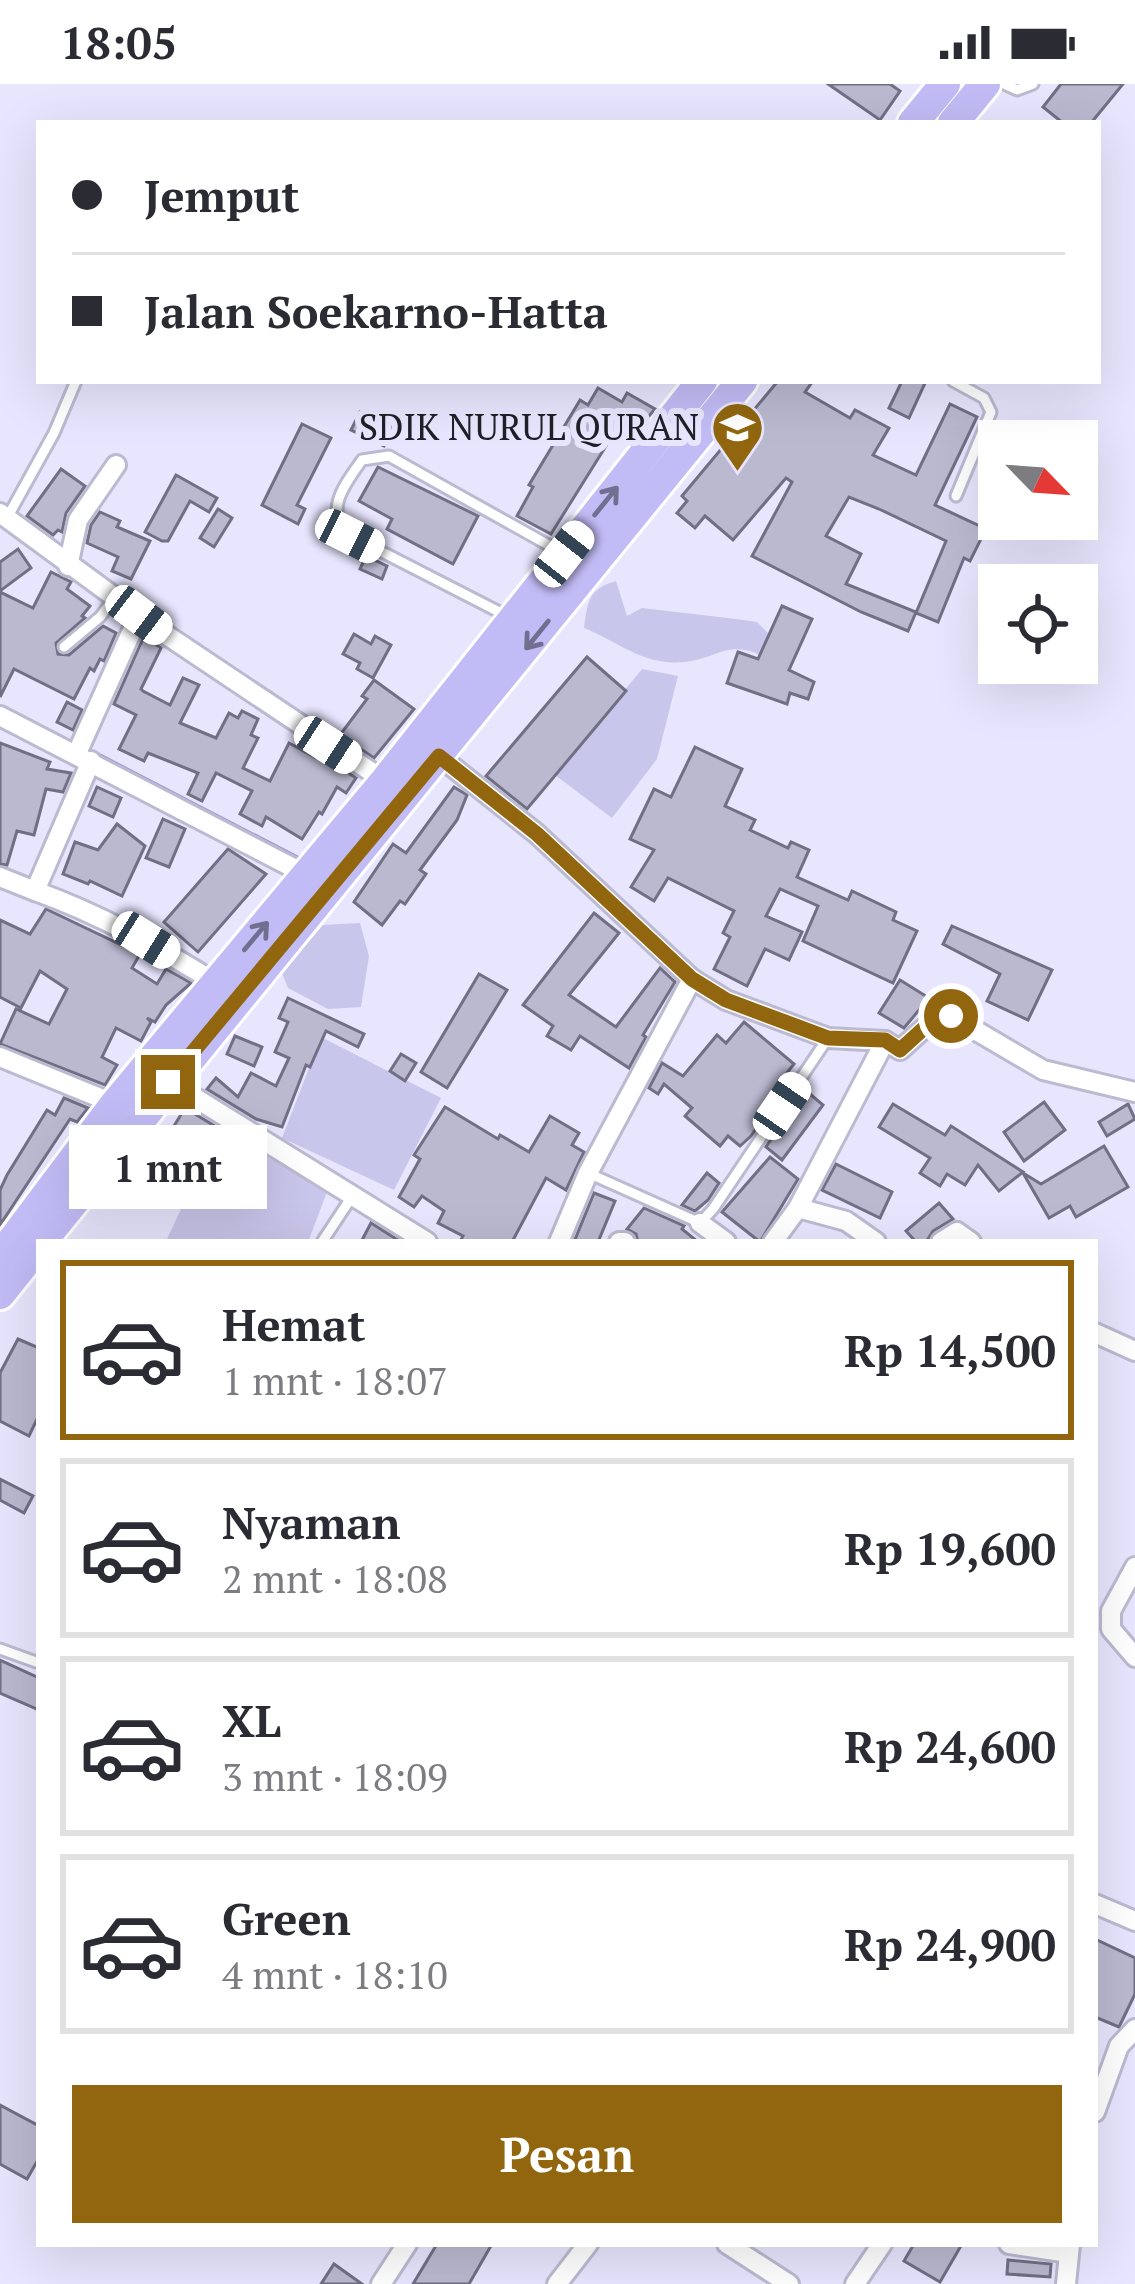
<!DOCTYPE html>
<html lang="id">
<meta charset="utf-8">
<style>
body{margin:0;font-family:"PT Serif",serif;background:#f7f7f7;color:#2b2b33;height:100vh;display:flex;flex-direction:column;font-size:45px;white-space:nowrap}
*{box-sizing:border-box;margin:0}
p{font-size:39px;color:#7c7c81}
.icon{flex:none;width:66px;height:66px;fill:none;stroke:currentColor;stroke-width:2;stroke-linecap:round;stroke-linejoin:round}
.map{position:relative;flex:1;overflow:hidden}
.sheet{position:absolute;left:36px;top:1155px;width:1062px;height:1008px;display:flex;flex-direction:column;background:#fff;border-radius:0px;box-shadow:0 12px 48px #0002}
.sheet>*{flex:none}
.banner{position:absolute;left:36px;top:36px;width:1065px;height:264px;border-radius:0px;box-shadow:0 12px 48px #0002;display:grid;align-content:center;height:264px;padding:0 36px;background:#fff}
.needle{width:78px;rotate:115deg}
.tools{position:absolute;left:978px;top:336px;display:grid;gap:24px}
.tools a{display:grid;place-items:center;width:120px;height:120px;border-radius:0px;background:#fff;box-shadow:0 12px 48px #0002;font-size:60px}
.end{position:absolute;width:54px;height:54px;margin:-27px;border:15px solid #91660f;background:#fff;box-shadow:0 0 0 6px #fff}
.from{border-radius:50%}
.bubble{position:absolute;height:84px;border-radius:0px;background:#fff;box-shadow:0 12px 48px #0002;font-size:39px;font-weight:600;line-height:84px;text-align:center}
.car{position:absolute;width:36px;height:72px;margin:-36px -18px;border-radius:15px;box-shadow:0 0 9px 3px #0007;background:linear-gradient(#fff 24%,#345 0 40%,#fff 0 76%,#345 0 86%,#fff 0)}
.banner b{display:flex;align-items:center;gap:42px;height:114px;font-size:45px}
.banner b+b{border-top:3px solid #e1e1e2}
.banner i{width:30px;height:30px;background:#2b2b33}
ul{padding:21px 0 0;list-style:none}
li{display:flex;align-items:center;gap:36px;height:180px;margin:0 24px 18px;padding:0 12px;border:6px solid #e1e1e2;border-radius:0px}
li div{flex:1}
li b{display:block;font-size:45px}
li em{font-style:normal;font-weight:600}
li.current{border-color:#91660f}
li>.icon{width:108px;height:108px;stroke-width:1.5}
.primary-button{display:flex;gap:24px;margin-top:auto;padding:24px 36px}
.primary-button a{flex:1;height:138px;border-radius:0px;background:#91660f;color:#fff;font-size:48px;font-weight:600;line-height:138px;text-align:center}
.status{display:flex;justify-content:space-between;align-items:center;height:84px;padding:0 60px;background:#fff;direction:ltr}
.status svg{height:33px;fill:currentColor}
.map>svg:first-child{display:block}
.green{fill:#c9c6eb}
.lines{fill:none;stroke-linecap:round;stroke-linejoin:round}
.stream{stroke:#9d98d2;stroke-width:6}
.building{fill:#bab9d0;stroke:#716f84;stroke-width:3}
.service-casing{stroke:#bbbad1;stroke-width:15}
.minor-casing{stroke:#bbbad1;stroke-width:24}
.trunk-casing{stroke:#fff;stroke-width:36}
.service{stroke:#fff;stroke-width:9}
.minor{stroke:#fff;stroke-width:18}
.trunk{stroke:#c2bcf6;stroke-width:30}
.oneway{stroke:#716e8f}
.route{stroke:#91660f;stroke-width:15}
.labels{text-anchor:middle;stroke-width:12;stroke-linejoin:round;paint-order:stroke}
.poi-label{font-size:36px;fill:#202028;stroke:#e8e6fe;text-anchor:end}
</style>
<div class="status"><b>18:05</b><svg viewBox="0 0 49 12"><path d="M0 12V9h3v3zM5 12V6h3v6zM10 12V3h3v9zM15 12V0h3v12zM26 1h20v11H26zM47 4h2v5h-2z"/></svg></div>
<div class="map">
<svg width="1135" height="2200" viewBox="0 0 1135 2200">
<rect width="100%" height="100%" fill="#e8e6fe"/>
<g class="green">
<path d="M616 497 627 532 642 524 736 535 757 538 769 550 760 571C726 556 717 575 684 578 643 582 619 558 584 544 588 517 588 505 616 497Z"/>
<path d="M642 585 678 592 657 675 612 734 555 691Z"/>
<path d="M360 839 369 872 361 923 328 925 288 904 282 889 323 841Z"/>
<path d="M321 953 441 1014 394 1106 282 1054Z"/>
<path d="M246 1048 330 1100 308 1158 166 1157 207 1070 236 1082Z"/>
</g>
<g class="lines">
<path class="stream" d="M95 670 298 775"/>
</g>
<g class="building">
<path d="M828 0H890L900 7 880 36Z"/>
<path d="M1061 0H1123L1091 39H1063L1043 23Z"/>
<path d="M778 297H813L805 308 850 334 855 326 889 344 873 371 916 391 950 320 977 333 935 421 986 445 970 477 964 474 938 538 916 529 946 457 879 425 849 413 826 452 861 470 846 500 916 528 908 547 861 528 752 472 792 398 786 394 733 456 705 432 695 444 677 429 687 417 682 412Z"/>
<path d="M902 297H926L909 334 889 324Z"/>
<path d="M598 304 622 318 627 309 655 325 637 347 621 338 551 450 517 432 533 403 529 401 580 316 588 321Z"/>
<path d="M360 328 393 344 384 362 351 346Z"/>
<path d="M302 340 331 354 297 421 305 425 298 440 262 421Z"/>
<path d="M378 383 478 432 453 480 387 445 392 435 359 417Z"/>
<path d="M61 385 85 402 66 429 62 448 58 446 53 451 27 432Z"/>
<path d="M176 391 217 414 209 428 190 417 168 457H162L145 448Z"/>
<path d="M218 425 232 434 214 463 200 454Z"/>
<path d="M100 428 120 437 117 443 150 457 131 495 112 487 118 473 87 459 91 441Z"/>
<path d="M18 465 31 484 0 507V478Z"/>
<path d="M366 472 387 482 382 495 360 485Z"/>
<path d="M51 488 71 498 67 505 90 522 82 532 85 534 56 559 58 570 69 571 103 542 116 549 104 577 100 575 94 587 90 584 74 615 14 585 0 613V508L33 524Z"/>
<path d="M782 522 812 535 789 586 814 598 808 615 790 609 787 620 727 599 738 568 758 575Z"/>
<path d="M354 550 371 560 375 552 391 561 373 594 357 585 360 579 343 570Z"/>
<path d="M144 552 161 564 141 605 143 607 170 621 183 594 199 601 180 639 216 654 229 629 238 634 242 627 258 635 251 651 258 654 243 684 270 697 289 659 315 673 318 669 356 694 346 709 337 703 322 730 319 728 302 755 266 733 262 742 240 730 252 707 216 689 202 717 188 710 198 689 148 669 144 677 119 665 136 631 114 620Z"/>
<path d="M587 573 626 607 527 725 486 692Z"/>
<path d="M374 596 414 625 374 674 340 651 367 615 362 612Z"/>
<path d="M67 618 82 626 73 646 57 638Z"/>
<path d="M0 659 50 678 47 685 71 689 63 708 46 705 34 751 17 747 7 781 0 780Z"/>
<path d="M695 663 742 685 725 722 755 736 750 746 788 764 791 758 809 766 797 793 848 816 852 807 896 828 893 836 917 847 893 899 803 857 818 822 780 805 766 832 802 848 789 876 765 865 747 902 714 885 730 853 723 849 734 827 668 794 654 817 631 803 654 766 630 755 654 705 671 713Z"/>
<path d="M97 703 121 714 113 733 89 722Z"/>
<path d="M454 703 467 711 457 736 420 786 426 790 405 820 400 817 382 841 354 818 393 760 406 769Z"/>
<path d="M163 735 185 745 169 783 146 774Z"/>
<path d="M117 740 145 762 122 812 90 797 88 800 63 790 75 758 98 766Z"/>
<path d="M228 765 266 790 198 868 164 838Z"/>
<path d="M46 825 140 870 132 884 157 900 166 885 191 899 166 921 155 938 147 934 151 938 141 957 116 944 102 973 117 981 105 1001 0 960 16 925 49 940 67 905 40 887 21 924 0 913V836L30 850Z"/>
<path d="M594 829 619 849 569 911 616 943 660 884 675 898 643 951 646 953 629 984 580 952 571 966 547 952 553 942 523 921Z"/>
<path d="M952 842 1052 886 1028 936 987 917 1000 890 943 860Z"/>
<path d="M479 890 507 906 447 1004 421 988Z"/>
<path d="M900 896 929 914 904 944 879 929Z"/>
<path d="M288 914 364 950 358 963 326 947 310 983 306 981 282 1043 256 1035 207 1005 216 994 238 1013 251 989 276 1002 289 974 275 968 288 938 279 934Z"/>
<path d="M744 938 794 980 786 990 791 994 751 1052 740 1062 728 1052 720 1062 685 1032 692 1024 664 1000 658 1010 649 1004 662 979 683 992 717 951 726 959Z"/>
<path d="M235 952 262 963 254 982 227 970Z"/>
<path d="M401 970 416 979 405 997 390 987Z"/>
<path d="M804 1005 823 1021 782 1076 766 1063Z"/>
<path d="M64 1014 88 1024 77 1038 70 1035 0 1141V1106L7 1091 47 1026 55 1031Z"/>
<path d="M1044 1018 1065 1046 1024 1077 1004 1048Z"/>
<path d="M893 1020 945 1051 951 1042 1023 1088 999 1107 978 1081 965 1101 947 1090 940 1102 920 1089 930 1074 879 1043Z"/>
<path d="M1128 1020 1135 1035 1107 1052 1099 1038Z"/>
<path d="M445 1023 498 1055 500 1051 529 1068 550 1032 579 1049 572 1061 584 1068 566 1106 546 1094 512 1158H460L463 1152 438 1139 444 1127 422 1112 414 1123 399 1113 420 1075 414 1071Z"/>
<path d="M185 1024 223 1047 199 1086 191 1081 179 1100 143 1077 151 1063 158 1068Z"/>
<path d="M1104 1062 1128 1103 1076 1133 1070 1122 1049 1134 1023 1089 1041 1100Z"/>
<path d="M770 1073 798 1095 760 1158 722 1128Z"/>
<path d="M836 1080 892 1108 880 1134 822 1106Z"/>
<path d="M707 1089 719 1099 708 1116 695 1127 682 1121Z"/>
<path d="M594 1109 615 1117 598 1158H574Z"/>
<path d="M939 1119 953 1135 933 1147 926 1158H916L906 1147Z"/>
<path d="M644 1124 684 1142 682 1145 698 1158H638L636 1150 627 1145Z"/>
<path d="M371 1139 401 1158H361Z"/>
<path d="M18 1255 39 1264V1331L29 1352 0 1337V1289Z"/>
<path d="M0 1395 33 1412 24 1429 0 1416Z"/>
<path d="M0 1576 39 1594V1626L0 1609Z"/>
<path d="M1095 1855 1135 1874V1910L1119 1943 1095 1933Z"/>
<path d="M0 2021 39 2042V2074L27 2095 0 2080Z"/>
<path d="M437 2160H492L469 2200H413Z"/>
<path d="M914 2160H962L940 2198 904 2177Z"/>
<path d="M1008 2176 1051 2180 1050 2193 1007 2190Z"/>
<path d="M334 2180 362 2200H321Z"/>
</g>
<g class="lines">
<defs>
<g id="service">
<path d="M1004 0 1017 6 1033 0"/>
<path d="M953 297 984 314 991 328 956 412"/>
<path d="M7 434 54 349 76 297"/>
<path d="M507 532 349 451C323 427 345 400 362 376L389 372 559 467"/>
<path d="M64 563 100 533 115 513"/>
<path d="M588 1089 700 1139 713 1125 828 954"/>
<path d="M322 1158 351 1114"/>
<path d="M0 1565 36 1578"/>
</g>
<g id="minor">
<path d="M0 429 162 548 385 697"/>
<path d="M68 482 78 436 116 381"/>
<path d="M0 632 307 791"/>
<path d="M77 669 139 531"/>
<path d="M439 672 537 750 692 895 726 916 828 954 885 957 900 966 932 937 951 932 1043 986 1135 1008"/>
<path d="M91 677 35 807C100 830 158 863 216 899"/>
<path d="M0 793 35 807"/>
<path d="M0 973 115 1020"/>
<path d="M168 997 427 1158"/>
<path d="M798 1124 885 957"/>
<path d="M700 1139 726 1158"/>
<path d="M559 1158 588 1089 692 895"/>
<path d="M619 1158H625"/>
<path d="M773 1158 798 1124 846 1137 876 1158"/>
<path d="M941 1158 957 1148 971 1158"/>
<path d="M1095 1249 1135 1267"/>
<path d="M1135 1483 1111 1527V1545L1135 1573"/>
<path d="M1095 1820 1135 1837"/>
<path d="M1095 2028 1119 1962 1135 1945"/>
<path d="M727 2160 789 2200"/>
<path d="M1009 2160 1069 2169"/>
<path d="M381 2200 407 2160"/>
<path d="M557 2200 588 2160"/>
<path d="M855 2200 882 2160"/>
<path d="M1066 2200 1070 2160"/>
</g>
<g id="trunk">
<path d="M913 39 945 0"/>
<path d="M953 39 985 0"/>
<path d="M41 1158 742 297"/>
<path d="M0 1173 115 1020 385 697 702 297"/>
<path d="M0 1210 39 1161"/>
</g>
</defs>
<use href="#service" class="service-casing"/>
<use href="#minor" class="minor-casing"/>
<use href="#trunk" class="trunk-casing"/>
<use href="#service" class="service"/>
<use href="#minor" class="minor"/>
<use href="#trunk" class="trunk"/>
</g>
<defs><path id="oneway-shaft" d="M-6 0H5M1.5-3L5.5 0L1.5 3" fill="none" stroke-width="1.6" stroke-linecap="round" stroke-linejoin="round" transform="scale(3)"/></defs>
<g class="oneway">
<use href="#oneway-shaft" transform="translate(606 417) rotate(-51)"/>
<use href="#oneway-shaft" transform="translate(537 551) rotate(129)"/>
<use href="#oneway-shaft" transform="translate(256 852) rotate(-50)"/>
</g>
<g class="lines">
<path class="route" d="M168 998 439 672 537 750 692 895 726 916 828 954 885 956 900 966 932 937 951 932"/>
</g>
<defs>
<symbol id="school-pin" viewBox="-11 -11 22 30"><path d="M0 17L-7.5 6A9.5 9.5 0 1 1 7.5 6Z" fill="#91660f" stroke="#e8e6fe"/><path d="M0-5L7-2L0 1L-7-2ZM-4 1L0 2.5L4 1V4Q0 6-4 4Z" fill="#fff"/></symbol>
</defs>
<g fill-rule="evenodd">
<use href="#school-pin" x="708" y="314" width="59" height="81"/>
</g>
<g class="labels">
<g class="poi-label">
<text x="699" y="356">SDIK NURUL QURAN</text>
</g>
</g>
</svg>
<div class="tools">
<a><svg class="needle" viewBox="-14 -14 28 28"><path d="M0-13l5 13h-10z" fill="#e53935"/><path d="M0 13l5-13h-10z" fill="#7c7c81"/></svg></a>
<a><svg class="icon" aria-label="locate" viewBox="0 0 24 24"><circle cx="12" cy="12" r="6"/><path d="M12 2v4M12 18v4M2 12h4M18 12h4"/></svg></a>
</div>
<i class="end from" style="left:951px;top:932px"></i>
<i class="end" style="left:168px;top:998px"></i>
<div class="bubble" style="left:69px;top:1041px;width:198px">1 mnt</div>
<i class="car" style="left:350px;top:452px;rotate:117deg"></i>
<i class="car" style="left:564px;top:470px;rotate:38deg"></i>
<i class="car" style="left:139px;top:531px;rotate:127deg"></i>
<i class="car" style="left:328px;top:661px;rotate:123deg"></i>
<i class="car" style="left:146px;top:856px;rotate:122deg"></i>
<i class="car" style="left:782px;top:1022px;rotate:34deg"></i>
<div class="banner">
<b><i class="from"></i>Jemput</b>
<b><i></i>Jalan Soekarno-Hatta</b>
</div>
<section class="sheet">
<ul>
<li class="current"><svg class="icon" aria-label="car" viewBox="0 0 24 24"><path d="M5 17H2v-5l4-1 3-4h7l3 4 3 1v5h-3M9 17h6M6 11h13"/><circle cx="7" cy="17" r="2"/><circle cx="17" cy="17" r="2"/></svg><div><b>Hemat</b><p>1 mnt · 18:07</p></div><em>Rp 14,500</em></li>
<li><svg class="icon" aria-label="car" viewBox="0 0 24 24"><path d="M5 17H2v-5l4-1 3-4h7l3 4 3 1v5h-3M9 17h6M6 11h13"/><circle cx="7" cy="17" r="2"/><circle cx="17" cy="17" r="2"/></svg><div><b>Nyaman</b><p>2 mnt · 18:08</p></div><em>Rp 19,600</em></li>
<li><svg class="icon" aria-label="car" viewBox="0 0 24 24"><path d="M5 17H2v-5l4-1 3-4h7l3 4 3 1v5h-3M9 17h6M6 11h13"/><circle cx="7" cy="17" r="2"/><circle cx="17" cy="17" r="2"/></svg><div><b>XL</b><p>3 mnt · 18:09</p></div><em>Rp 24,600</em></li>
<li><svg class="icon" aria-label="car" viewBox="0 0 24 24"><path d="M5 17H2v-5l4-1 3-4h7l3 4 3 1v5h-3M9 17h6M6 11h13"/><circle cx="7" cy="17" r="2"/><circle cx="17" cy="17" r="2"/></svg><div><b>Green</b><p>4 mnt · 18:10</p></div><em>Rp 24,900</em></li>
</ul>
<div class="primary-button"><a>Pesan</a></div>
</section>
</div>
